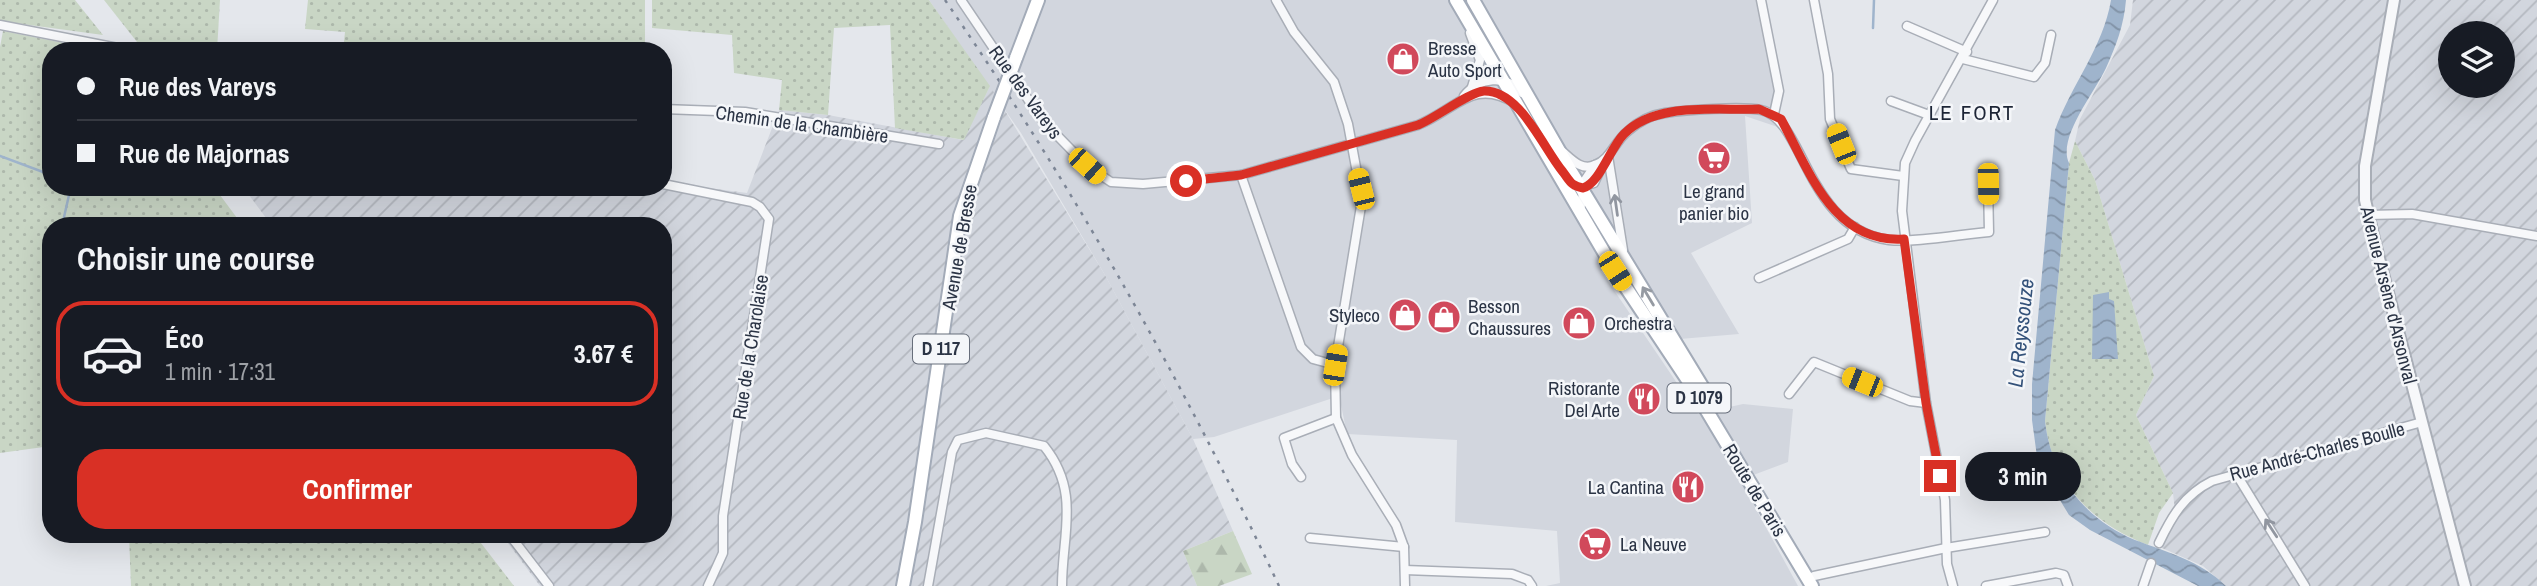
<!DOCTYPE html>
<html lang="fr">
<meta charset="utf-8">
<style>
body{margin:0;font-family:"Archivo Narrow",sans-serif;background:#20242c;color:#f1f3f6;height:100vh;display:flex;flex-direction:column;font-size:26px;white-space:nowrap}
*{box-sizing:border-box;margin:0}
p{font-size:23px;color:#9ea1a6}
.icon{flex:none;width:38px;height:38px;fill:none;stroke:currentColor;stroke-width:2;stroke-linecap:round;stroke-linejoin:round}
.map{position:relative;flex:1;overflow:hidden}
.sheet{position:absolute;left:42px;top:217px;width:630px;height:326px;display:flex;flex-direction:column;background:#171b24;border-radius:28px;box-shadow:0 7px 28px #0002}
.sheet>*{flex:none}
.top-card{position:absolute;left:42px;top:42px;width:630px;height:154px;border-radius:28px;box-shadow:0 7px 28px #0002;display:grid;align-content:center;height:154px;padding:0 35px;background:#171b24}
.controls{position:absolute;left:2438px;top:21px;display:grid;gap:14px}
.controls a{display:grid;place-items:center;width:77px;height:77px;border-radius:50%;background:#171b24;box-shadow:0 7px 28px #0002;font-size:35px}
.end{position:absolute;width:32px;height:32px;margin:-16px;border:9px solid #d93025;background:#fff;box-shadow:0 0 0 4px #fff}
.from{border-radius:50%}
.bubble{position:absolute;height:49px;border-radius:24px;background:#171b24;box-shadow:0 7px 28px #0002;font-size:23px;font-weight:700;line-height:49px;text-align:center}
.car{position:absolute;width:21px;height:42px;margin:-21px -10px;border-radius:9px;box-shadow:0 0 5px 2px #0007;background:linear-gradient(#f5c518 24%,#345 0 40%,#f5c518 0 76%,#345 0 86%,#f5c518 0)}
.top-card b{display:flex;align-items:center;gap:24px;height:66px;font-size:26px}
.top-card b+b{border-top:2px solid #363941}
.top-card i{width:18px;height:18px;background:#f1f3f6}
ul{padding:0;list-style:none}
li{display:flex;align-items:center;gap:21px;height:105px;margin:0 14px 10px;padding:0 21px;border:4px solid transparent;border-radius:28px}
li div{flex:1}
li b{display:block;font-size:26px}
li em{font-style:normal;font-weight:700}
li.active{border-color:#d93025}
li>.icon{width:63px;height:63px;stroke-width:1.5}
h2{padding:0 35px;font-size:32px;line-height:84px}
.primary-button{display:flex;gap:14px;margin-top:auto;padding:14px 35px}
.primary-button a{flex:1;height:80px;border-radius:28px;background:#d93025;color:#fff;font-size:28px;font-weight:700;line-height:80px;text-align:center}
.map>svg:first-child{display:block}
.built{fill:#d2d6de}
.industrial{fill:url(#industrial-furrows);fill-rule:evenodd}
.grass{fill:url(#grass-dots)}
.forest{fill:url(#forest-firs)}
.water{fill:url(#water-waves)}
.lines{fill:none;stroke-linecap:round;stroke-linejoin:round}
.stream{stroke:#9fb4cc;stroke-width:2.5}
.minor-casing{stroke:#a9aeb7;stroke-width:11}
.tertiary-casing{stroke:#a9aeb7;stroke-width:14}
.primary-casing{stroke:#a3abb8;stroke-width:16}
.minor{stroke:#f7f8fa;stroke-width:8}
.tertiary{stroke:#f7f8fa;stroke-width:10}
.primary{stroke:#fff;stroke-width:12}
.rail{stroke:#7d8696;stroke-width:2.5;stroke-dasharray:3.5 7;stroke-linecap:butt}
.primary-bridge-casing{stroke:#a3abb8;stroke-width:16;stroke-linecap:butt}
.primary-bridge{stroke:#fff;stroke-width:12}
.oneway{stroke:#9196a0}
.oneway2{stroke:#959aa2}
.route{stroke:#d93025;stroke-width:9}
.labels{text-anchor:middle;stroke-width:5;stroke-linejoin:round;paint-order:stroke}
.shield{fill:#f4f6f9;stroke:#676e7b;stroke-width:2}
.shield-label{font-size:18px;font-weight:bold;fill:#2b3445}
.poi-label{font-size:19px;fill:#2b3445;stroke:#f4f6f9;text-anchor:start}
.street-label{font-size:19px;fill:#2b3445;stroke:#f4f6f9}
.neighbourhood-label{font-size:21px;letter-spacing:2px;fill:#1d2536;stroke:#f4f6f9}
.water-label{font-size:21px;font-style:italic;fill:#34527a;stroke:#f4f6f9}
</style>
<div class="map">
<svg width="2537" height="586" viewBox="0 0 2537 586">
<defs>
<pattern id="industrial-furrows" width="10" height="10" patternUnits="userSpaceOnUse" patternTransform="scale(1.75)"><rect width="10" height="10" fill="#d2d6de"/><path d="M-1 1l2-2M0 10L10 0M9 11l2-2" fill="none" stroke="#b4b8c0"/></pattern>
<pattern id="grass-dots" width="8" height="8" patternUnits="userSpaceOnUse" patternTransform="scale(1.75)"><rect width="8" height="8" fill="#c9d6c5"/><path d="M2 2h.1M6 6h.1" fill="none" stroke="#adb8ab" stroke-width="1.8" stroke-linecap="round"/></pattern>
<pattern id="forest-firs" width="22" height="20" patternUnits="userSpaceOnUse" patternTransform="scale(1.75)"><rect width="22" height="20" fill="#c9d6c5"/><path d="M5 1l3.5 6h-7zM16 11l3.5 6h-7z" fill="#adb8ab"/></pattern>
<pattern id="water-waves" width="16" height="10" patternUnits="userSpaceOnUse" patternTransform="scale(1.75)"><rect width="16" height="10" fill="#9fb4cc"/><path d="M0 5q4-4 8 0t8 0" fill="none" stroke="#8293a7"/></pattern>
</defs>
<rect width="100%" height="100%" fill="#e4e7ec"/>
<path class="built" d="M929 0H1757L1781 128 1745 116 1752 223 1691 253 1739 334 1680 339 1634 265 1601 271 1698 414 1743 404 1793 409 1788 462 1740 480 1798 586H1546L1560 583 1557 531 1455 522 1457 440 1347 434 1340 400 1330 399 1214 437 1193 439 1105 275 1021 133Z"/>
<g class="industrial">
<path d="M2133 0H2537V586H2226L2203 566 2162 548 2176 520 2173 493 2136 415 2154 376 2095 180 2075 141 2080 119 2130 25ZM2450 33H2502V86H2450Z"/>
<path d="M990 86 1105 275 1193 439 1233 531 1183 551 1197 586H540L501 534H663V226H272L243 187H663V182L747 193 779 110 828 115 963 140Z"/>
</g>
<g class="grass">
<path d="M0 0H75L103 35 0 21Z"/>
<path d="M104 0H220L217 51H170L137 42Z"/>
<path d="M308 0H645V51H343L345 32 305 29Z"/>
<path d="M652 0H929L990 86 964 140 895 128 890 25 834 28 828 115 779 110 782 80 734 73 732 35 652 28Z"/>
<path d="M3 31 84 47 83 51H51V187H214L243 226H51V446L0 453V47Z"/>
<path d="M2075 141 2095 180 2154 376 2136 415 2173 493 2159 513 2148 545C2091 523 2052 483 2045 421L2069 163Z"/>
<path d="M134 534H474L514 586H131L129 535Z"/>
</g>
<path class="forest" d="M1233 531 1252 574 1219 586H1197L1183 551Z"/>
<g class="water">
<path d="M2111 0H2126C2124 25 2116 46 2106 68 2095 92 2057 138 2069 163L2045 421C2051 475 2084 519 2135 540 2169 553 2199 560 2226 586H2198L2090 530 2069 515 2038 464 2032 420V384L2055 130C2071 85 2103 48 2111 0Z"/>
<path d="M2109 292V299L2114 301 2118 359H2092L2093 295Z"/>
</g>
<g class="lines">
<g class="stream">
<path d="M1873 28 1874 0"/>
<path d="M0 156 51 175"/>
<path d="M62 226 69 195 64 187"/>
</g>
<defs>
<g id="minor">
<path d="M961 0 1042 120 1087 166 1111 182 1143 184 1241 175 1418 125C1456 110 1473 77 1515 103"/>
<path d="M1276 0 1294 32 1334 82 1348 124 1362 200 1335 365 1336 418 1352 455 1396 525 1404 547 1405 586"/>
<path d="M1761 0 1779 91 1774 114"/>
<path d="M1814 0 1828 74 1830 119 1851 169 1903 176"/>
<path d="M0 25 133 51"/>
<path d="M1907 26 1967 52"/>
<path d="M1470 33 1480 60 1472 87"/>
<path d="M1963 59 2034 77 2045 63 2051 35"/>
<path d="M1464 96C1479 77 1506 74 1522 93"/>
<path d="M1891 101 1929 115"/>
<path d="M663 109 745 112 939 144"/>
<path d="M1563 152C1572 160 1582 171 1595 165 1611 159 1615 141 1628 131 1638 122 1651 115 1665 113 1685 110 1743 106 1761 110 1805 119 1805 228 1889 240 1914 243 1962 234 1989 232L1988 184"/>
<path d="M1608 156 1623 250"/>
<path d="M1241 175 1301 347 1313 359 1335 365"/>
<path d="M663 184 752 202 760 207 769 219 723 516V553L708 586"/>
<path d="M1578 187 1594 183 1605 160"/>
<path d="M1580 211 1585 180 1595 165"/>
<path d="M2368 215 2412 214 2537 236"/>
<path d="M1759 278 1848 239 1855 227"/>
<path d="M1789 394 1814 362 1910 401 1926 403"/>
<path d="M2235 472 2305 586"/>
<path d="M1301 477 1292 464 1284 438 1336 418"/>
<path d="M509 534 549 586"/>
<path d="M1310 538 1404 547"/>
<path d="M2159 543C2172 516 2184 495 2212 481L2422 422"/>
<path d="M1405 570 1512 574 1528 580 1532 586"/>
<path d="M1814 576 1946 548 2045 532"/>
<path d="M928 586 952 452 958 440 986 433 1044 446C1081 492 1062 534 1062 586"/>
<path d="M1953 586 1947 564 1945 500 1926 403 1902 211 1905 163 1915 141 1993 0"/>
<path d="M1986 586 2056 573 2064 575 2068 586"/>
<path d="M2143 586 2151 563"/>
</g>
<path id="tertiary" d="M2394 0 2365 166V200L2375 243 2465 586"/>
<g id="primary">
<path d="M1456 0 1615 271 1695 391 1812 586"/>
<path d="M1473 0 1569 168 1714 406"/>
<path d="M1016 58 1038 0"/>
<path d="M903 586 915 522 960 216 994 117"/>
</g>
</defs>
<use href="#minor" class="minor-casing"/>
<use href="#tertiary" class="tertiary-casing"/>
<use href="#primary" class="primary-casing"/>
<use href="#minor" class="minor"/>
<use href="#tertiary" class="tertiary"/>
<use href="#primary" class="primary"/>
<path class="rail" d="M945 0C1073 186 1183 382 1279 586"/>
<defs>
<path id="primary-bridge" d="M994 117 1016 58"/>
</defs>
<use href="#primary-bridge" class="primary-bridge-casing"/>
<use href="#primary-bridge" class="primary-bridge"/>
</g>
<defs><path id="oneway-shaft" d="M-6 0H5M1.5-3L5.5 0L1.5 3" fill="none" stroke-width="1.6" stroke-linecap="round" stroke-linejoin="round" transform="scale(1.75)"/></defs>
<g class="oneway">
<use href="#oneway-shaft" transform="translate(1616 205) rotate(-98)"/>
<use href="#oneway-shaft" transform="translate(2271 528) rotate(-123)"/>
</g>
<use class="oneway2" href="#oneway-shaft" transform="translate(1648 296) rotate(-121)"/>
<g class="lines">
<path class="route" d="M1186 181 1241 175 1418 125C1436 118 1469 92 1484 91 1520 90 1543 148 1563 172 1570 181 1571 186 1583 188 1600 183 1610 148 1624 134 1656 101 1718 111 1759 109L1781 119C1809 170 1833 244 1904 239L1926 403 1940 476"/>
</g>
<defs>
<symbol id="shop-disc" viewBox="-11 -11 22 22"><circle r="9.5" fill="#d1495b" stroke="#f4f6f9"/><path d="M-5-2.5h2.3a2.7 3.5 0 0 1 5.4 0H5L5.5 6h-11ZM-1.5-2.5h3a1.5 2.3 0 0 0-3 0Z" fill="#fff"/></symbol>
<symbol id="supermarket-disc" viewBox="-11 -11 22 22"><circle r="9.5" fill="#d1495b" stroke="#f4f6f9"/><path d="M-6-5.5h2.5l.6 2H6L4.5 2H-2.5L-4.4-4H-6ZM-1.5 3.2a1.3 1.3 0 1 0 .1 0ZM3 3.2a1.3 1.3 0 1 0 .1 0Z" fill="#fff"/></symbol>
<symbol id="restaurant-disc" viewBox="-11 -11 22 22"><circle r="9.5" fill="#d1495b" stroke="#f4f6f9"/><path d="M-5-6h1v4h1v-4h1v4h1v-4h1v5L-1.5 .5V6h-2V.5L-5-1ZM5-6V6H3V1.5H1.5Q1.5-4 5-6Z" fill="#fff"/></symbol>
</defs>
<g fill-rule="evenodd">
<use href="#shop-disc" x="1384" y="40" width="38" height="38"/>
<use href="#supermarket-disc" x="1695" y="139" width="38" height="38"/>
<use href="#shop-disc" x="1386" y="296" width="38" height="38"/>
<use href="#shop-disc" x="1425" y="298" width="38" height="38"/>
<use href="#shop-disc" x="1560" y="304" width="38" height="38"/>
<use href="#restaurant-disc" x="1625" y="380" width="38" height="38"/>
<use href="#restaurant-disc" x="1669" y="468" width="38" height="38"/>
<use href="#supermarket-disc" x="1576" y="525" width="38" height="38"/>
</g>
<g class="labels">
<g class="shield">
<rect x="913" y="334.5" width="56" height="29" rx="5"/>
<rect x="1667.5" y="383.5" width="63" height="29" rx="5"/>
</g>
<g class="shield-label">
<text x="941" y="355">D 117</text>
<text x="1699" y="404">D 1079</text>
</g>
<g class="poi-label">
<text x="1428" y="55">Bresse<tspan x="1428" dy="22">Auto Sport</tspan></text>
<text x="1714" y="198" text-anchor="middle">Le grand<tspan x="1714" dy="22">panier bio</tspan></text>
<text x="1468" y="313">Besson<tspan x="1468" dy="22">Chaussures</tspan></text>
<text x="1380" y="322" text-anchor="end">Styleco</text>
<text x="1604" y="330">Orchestra</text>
<text x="1620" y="395" text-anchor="end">Ristorante<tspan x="1620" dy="22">Del Arte</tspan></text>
<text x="1664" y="494" text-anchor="end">La Cantina</text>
<text x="1620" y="551">La Neuve</text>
</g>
<g class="street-label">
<text transform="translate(1026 92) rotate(54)" y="7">Rue des Vareys</text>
<text transform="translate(802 124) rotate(8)" y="7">Chemin de la Chambière</text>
<text transform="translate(959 247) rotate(-80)" y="7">Avenue de Bresse</text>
<text transform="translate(2389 295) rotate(76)" y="7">Avenue Arsène d'Arsonval</text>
<text transform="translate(750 347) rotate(-81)" y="7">Rue de la Charolaise</text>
<text transform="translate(2317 451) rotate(-15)" y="7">Rue André-Charles Boulle</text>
<text transform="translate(1755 490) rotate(59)" y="7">Route de Paris</text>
</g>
<g class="neighbourhood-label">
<text x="1972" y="120">LE FORT</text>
</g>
<g class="water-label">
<text transform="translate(2021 333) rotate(-84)" y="7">La Reyssouze</text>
</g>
</g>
</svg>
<div class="controls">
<a><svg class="icon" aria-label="layers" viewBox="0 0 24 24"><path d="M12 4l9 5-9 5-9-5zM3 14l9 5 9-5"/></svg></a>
</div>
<i class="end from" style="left:1186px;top:181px"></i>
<i class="end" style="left:1940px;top:476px"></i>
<div class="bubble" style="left:1965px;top:452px;width:116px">3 min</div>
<i class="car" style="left:1841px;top:144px;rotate:338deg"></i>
<i class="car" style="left:1087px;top:166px;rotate:132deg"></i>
<i class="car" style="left:1988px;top:184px;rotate:179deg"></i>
<i class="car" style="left:1361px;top:189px;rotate:346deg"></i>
<i class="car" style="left:1615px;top:271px;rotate:147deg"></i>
<i class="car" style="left:1335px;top:365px;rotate:9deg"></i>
<i class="car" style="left:1862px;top:382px;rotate:292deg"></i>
<div class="top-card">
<b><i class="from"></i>Rue des Vareys</b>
<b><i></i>Rue de Majornas</b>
</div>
<section class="sheet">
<h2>Choisir une course</h2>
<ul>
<li class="active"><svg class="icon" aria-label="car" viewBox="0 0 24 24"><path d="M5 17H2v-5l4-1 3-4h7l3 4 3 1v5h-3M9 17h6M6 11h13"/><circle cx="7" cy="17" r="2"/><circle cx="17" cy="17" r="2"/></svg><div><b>Éco</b><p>1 min · 17:31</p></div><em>3.67 €</em></li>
</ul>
<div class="primary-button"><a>Confirmer</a></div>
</section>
</div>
